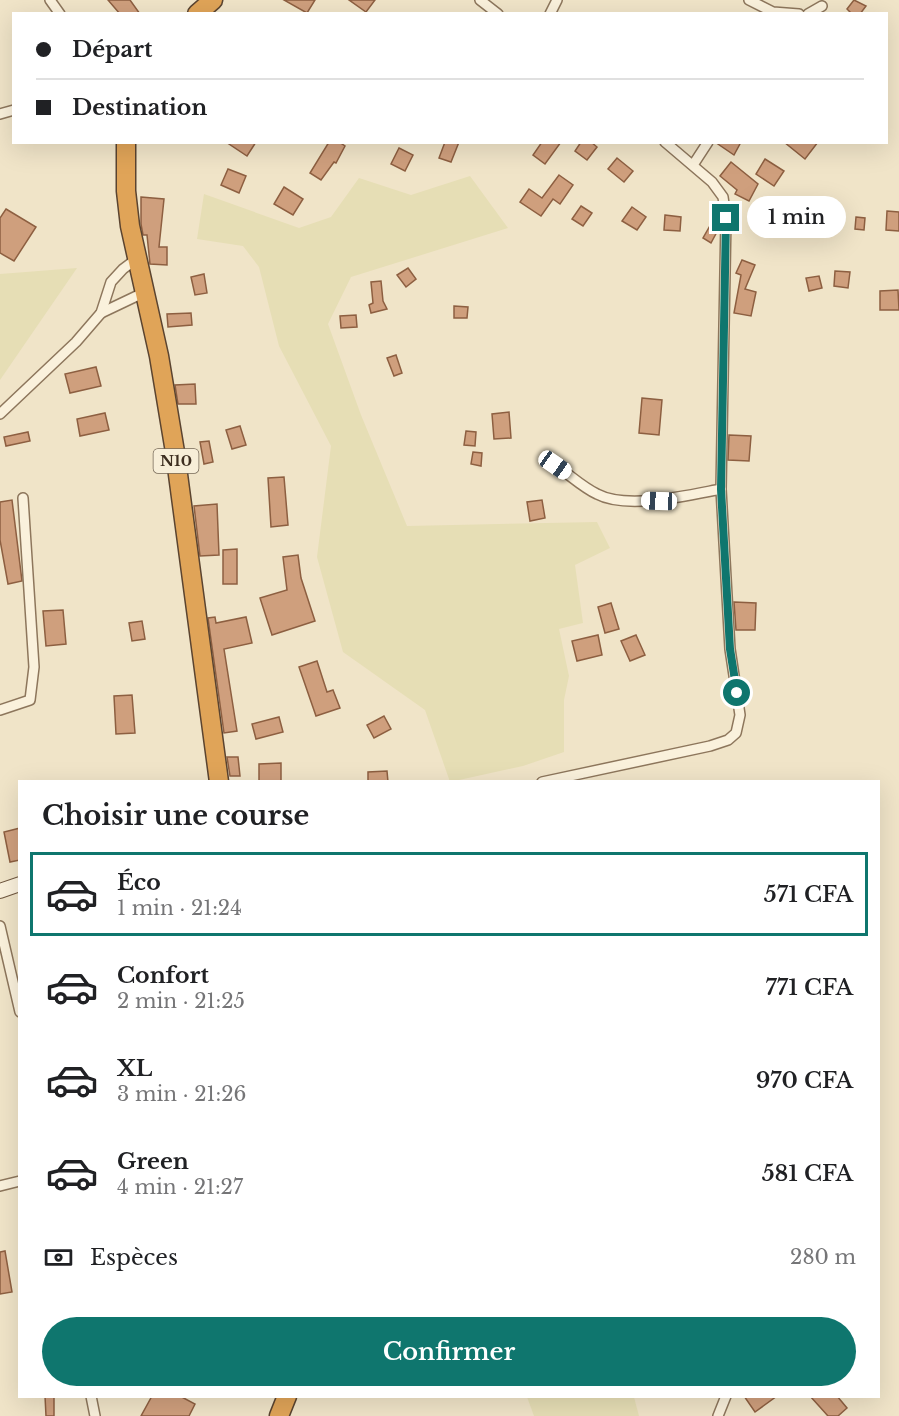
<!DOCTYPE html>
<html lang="fr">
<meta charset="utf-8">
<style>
body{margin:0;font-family:"Libre Baskerville",serif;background:#f6f6f6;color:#202124;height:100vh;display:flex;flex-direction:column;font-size:22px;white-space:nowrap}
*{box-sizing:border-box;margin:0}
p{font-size:20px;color:#757577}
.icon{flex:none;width:33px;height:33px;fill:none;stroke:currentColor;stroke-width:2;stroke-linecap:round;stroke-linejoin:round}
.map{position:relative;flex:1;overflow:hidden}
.panel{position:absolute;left:18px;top:780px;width:862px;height:618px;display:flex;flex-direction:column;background:#fff;border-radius:0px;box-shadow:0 6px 24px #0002}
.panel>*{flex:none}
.hud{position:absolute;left:12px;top:12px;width:876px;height:132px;border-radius:0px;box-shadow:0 6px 24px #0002;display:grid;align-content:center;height:132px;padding:0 24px;background:#fff}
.end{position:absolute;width:27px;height:27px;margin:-14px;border:8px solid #0f766e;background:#fff;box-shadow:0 0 0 3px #fff}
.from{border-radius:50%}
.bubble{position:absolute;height:42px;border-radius:21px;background:#fff;box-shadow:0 6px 24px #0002;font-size:20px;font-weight:600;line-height:42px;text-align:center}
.car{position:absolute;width:18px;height:36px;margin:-18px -9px;border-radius:8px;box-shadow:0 0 4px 2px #0007;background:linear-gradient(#fff 24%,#345 0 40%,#fff 0 76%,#345 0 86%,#fff 0)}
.hud b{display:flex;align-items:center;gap:21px;height:57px;font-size:22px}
.hud b+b{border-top:2px solid #e0e0e0}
.hud i{width:15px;height:15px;background:#202124}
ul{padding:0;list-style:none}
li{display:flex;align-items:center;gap:18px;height:84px;margin:0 12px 9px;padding:0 12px;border:3px solid transparent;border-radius:0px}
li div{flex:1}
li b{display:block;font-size:22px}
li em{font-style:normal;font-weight:600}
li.selected{border-color:#0f766e}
li>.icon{width:54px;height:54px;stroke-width:1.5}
h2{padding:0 24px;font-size:27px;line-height:72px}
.pay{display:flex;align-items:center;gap:15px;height:66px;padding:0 24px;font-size:22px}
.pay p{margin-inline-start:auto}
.button{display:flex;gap:12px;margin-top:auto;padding:12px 24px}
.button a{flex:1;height:69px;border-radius:36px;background:#0f766e;color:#fff;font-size:24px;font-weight:600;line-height:69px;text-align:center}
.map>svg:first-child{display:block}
.farmland{fill:#e6deb5}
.building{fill:#cf9f7d;stroke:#8d5f41;stroke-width:1.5}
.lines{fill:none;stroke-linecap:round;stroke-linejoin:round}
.street-casing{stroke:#8d765c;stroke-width:12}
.secondary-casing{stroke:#6f573f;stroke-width:16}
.highway-casing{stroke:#5b4430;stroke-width:21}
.street{stroke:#faf1dc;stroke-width:9}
.secondary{stroke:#faf1dc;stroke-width:14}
.highway{stroke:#e0a458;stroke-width:18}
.route{stroke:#0f766e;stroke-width:8}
.labels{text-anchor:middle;stroke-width:4.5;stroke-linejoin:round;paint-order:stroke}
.shield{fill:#f7eed8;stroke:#756857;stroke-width:1.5}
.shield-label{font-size:15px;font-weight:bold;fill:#3d2e20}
</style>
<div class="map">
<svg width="899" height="1416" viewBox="0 0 899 1416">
<rect width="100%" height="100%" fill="#f0e4c8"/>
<g class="farmland">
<path d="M470 176 508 228 351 277 328 324 361 415 407 526 597 522 610 548 575 565 583 623 559 629 569 676 564 700V752L523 766 450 782 425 710 343 652 317 557 331 446 279 346 259 267 243 246 197 239 204 194 299 228 331 217 359 178 411 195Z"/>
<path d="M77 268 0 380V274Z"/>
<path d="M527 1397H634L639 1416H534Z"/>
</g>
<g class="building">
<path d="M108 0H130L140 14H120Z"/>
<path d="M284 0H315L307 13Z"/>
<path d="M349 0H375L366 12Z"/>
<path d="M854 0 866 6 860 14H852L847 9Z"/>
<path d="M226 142H256L247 156Z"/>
<path d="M329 142H339L345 146 336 163 334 162 321 180 310 173Z"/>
<path d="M445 142H459L451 162 439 158Z"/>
<path d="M542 142H561L545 164 533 155Z"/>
<path d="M581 142H591L597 147 587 160 575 151Z"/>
<path d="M715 142H741L734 155Z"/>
<path d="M784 142H818L805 159Z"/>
<path d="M399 148 413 155 405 171 391 164Z"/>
<path d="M617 158 633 171 624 182 608 169Z"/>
<path d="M765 159 784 171 774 186 756 174Z"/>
<path d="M731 162 758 184 749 201 735 194 737 190 720 176Z"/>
<path d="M228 169 246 176 239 193 221 185Z"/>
<path d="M559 175 573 185 560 204 553 199 541 216 520 202 529 189 542 198Z"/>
<path d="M284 187 303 199 293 215 274 204Z"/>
<path d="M141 197 164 199 159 247H167V265L150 264 147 235H143L141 224Z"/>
<path d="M581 206 592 213 583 226 572 219Z"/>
<path d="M632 207 646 217 637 230 622 221Z"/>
<path d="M6 209 36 227 14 261 0 253V218Z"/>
<path d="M817 210 831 212 828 233 814 231Z"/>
<path d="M887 211 899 212V231L886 230Z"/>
<path d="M665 215 681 217 680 231 664 230Z"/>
<path d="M856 217 865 218 864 230 855 229Z"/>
<path d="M711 224 719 228 711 243 703 238Z"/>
<path d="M742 260 755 265 745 289 756 292 751 316 734 313 741 275 736 273Z"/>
<path d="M408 268 416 279 406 287 397 275Z"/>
<path d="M835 271 850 272 848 288 834 286Z"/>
<path d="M204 274 207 293 195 295 191 277Z"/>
<path d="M819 276 822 288 809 291 806 278Z"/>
<path d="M381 281 383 301 387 309 371 313 369 305 373 303 371 282Z"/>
<path d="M898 290 899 310H880V291Z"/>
<path d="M454 306 468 307 467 318H454Z"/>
<path d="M191 313 192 325 168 327 167 314Z"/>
<path d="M356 315 357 327 341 328 340 316Z"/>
<path d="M396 355 402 373 394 376 387 358Z"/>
<path d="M96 367 101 386 70 393 65 374Z"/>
<path d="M195 384 196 404H178L175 385Z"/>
<path d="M642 398 662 400 659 435 639 433Z"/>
<path d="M509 412 511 438 494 439 492 414Z"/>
<path d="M105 413 109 430 80 436 77 419Z"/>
<path d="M240 426 246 445 232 449 226 430Z"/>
<path d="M466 431 476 432 475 446 464 445Z"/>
<path d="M28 432 30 441 6 446 4 437Z"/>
<path d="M729 435 751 436 749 461 728 460Z"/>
<path d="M209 441 213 462 204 464 200 442Z"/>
<path d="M473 452 482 453 481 466 471 464Z"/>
<path d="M284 477 288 525 271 527 268 478Z"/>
<path d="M12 500 22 581 8 584 0 540V502Z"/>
<path d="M542 500 545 518 530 521 527 502Z"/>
<path d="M217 504 219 555 200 556 194 506Z"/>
<path d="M237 549V584H223V550Z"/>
<path d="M298 555 301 578 315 621 272 635 260 598 287 590 283 557Z"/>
<path d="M734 602 756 603 755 630H736Z"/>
<path d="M611 603 619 629 605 633 598 607Z"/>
<path d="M63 610 66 644 46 646 43 611Z"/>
<path d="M215 617 216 623 246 617 252 643 224 649 237 731 224 733 208 618Z"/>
<path d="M142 621 145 639 132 641 129 623Z"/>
<path d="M598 635 602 655 577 661 572 641Z"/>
<path d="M636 635 645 655 630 661 621 641Z"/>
<path d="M317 661 327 692 333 690 340 708 316 716 299 667Z"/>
<path d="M132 695 135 733 116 734 114 696Z"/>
<path d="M384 716 391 729 374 738 367 725Z"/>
<path d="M279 717 283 732 256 739 252 724Z"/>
<path d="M227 757H238L240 776H230Z"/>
<path d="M281 763V782H259V764Z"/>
<path d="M387 771 388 782H368V772Z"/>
<path d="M20 828V860L10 862 4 832Z"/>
<path d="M5 1251 12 1292 0 1294V1252Z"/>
<path d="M45 1396H54V1416H46Z"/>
<path d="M152 1396H180L195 1404 189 1416H141Z"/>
<path d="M744 1396H777L755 1412Z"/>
<path d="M810 1396H837L847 1408 838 1416H828Z"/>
</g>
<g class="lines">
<defs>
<g id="street">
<path d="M50 0 60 14"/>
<path d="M480 0 498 14"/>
<path d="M749 0 773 12 799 14"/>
<path d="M550 14 557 0"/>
<path d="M808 14 822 6"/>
<path d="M0 114 14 110"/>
<path d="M693 165 708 142"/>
<path d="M101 313 143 293"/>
<path d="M0 414 76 342 101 313 111 282 123 269 135 260"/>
<path d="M555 465C569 474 582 487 597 494 627 510 689 495 721 489"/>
<path d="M0 710 30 700 34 667 23 498"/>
<path d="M542 782 710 746 728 740 736 733 740 715 730 649 721 489 726 218 723 197 712 182 665 142"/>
<path d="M0 926 20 1012"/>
<path d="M0 1186 20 1181"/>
<path d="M91 1396 95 1416"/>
<path d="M718 1416 726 1396"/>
</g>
<path id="secondary" d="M0 891 20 884"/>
<g id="highway">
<path d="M197 14 213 0"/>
<path d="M126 142V191L130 226 159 356 175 452 219 782"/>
<path d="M279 1416 287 1396"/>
</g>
</defs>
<use href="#street" class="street-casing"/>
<use href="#secondary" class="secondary-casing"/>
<use href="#highway" class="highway-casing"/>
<use href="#street" class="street"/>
<use href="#secondary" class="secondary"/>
<use href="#highway" class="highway"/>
</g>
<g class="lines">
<path class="route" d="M726 218 721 489 730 649 737 693"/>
</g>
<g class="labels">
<rect class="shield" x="153.5" y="449" width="45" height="24" rx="4.5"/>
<g class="shield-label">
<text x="176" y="466">N10</text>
</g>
</g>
</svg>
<i class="end from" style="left:737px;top:693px"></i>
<i class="end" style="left:726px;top:218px"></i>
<div class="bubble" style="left:747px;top:196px;width:99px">1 min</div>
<i class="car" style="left:555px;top:465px;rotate:125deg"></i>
<i class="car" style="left:659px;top:501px;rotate:272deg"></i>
<div class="hud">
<b><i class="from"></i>Départ</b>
<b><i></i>Destination</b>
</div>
<section class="panel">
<h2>Choisir une course</h2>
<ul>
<li class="selected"><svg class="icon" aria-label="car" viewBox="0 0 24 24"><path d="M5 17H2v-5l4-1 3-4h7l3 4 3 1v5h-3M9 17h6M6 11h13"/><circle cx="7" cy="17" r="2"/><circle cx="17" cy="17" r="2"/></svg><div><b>Éco</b><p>1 min · 21:24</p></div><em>571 CFA</em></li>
<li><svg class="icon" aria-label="car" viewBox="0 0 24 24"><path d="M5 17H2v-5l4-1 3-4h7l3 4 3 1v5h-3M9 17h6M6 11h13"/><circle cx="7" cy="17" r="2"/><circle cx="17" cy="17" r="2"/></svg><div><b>Confort</b><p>2 min · 21:25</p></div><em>771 CFA</em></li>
<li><svg class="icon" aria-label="car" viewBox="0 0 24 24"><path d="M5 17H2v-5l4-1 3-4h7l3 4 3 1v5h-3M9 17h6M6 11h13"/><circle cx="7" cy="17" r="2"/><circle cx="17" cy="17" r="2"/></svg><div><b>XL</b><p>3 min · 21:26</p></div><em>970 CFA</em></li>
<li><svg class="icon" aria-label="car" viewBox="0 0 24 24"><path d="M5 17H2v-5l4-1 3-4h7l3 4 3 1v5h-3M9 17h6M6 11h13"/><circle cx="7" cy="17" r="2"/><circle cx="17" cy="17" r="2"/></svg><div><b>Green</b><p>4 min · 21:27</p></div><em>581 CFA</em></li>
</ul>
<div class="pay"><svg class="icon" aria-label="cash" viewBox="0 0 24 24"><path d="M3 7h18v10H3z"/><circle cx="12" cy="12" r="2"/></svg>Espèces<p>280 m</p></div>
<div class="button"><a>Confirmer</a></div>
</section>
</div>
